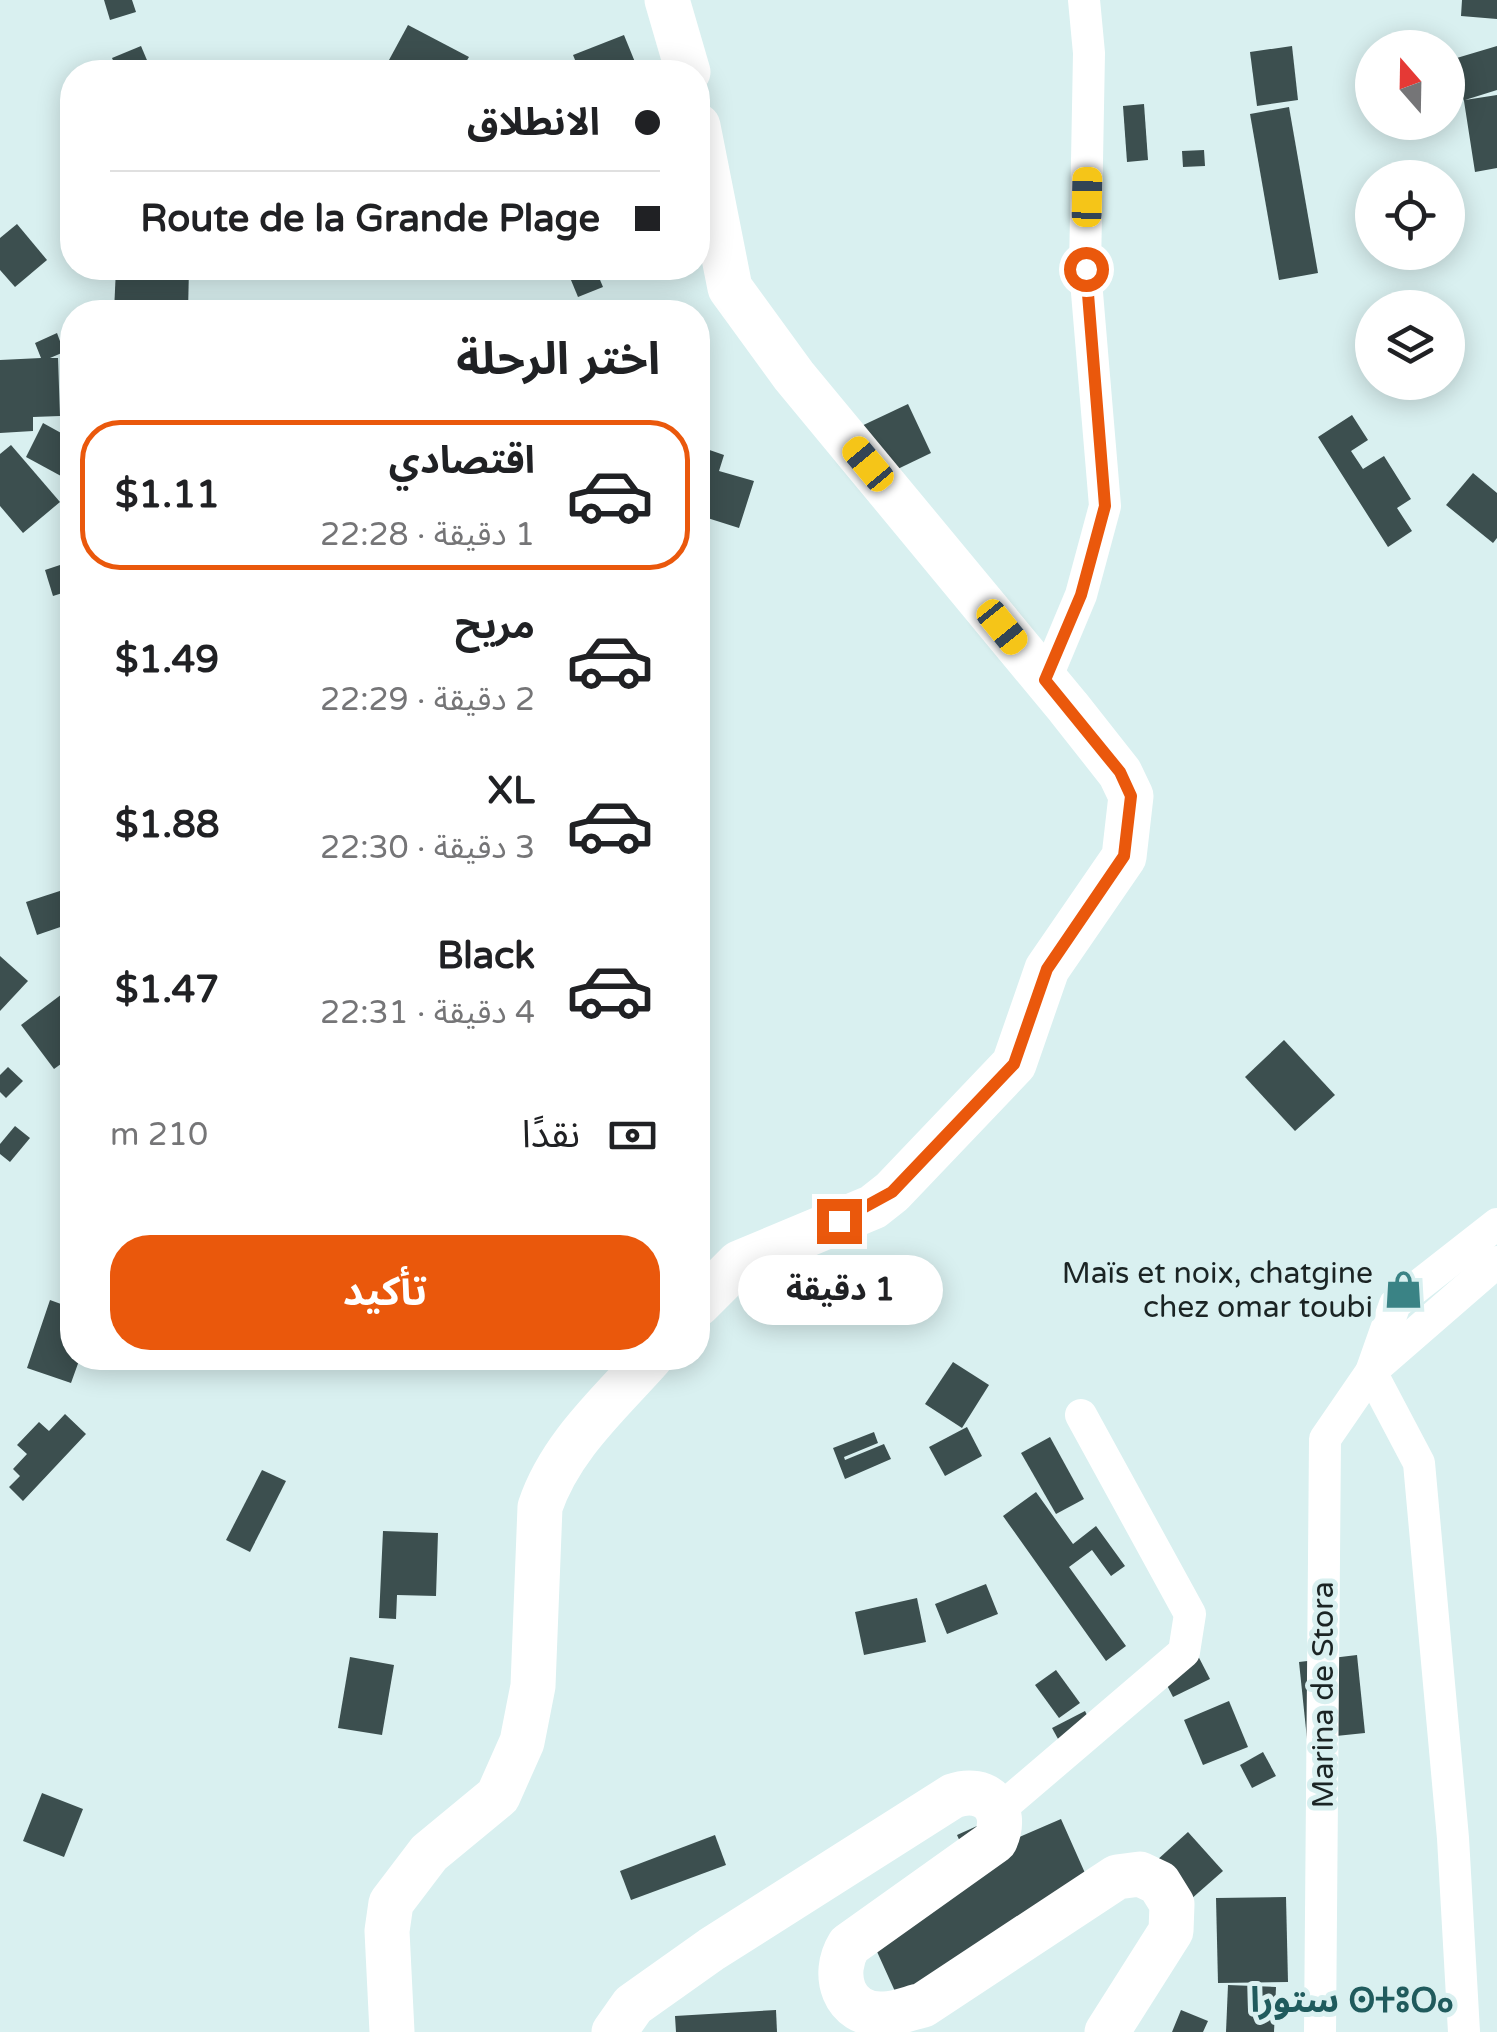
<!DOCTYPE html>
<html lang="ar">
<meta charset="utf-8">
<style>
body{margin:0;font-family:"Varela Round","Noto Sans Arabic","Noto Sans Tifinagh",sans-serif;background:#f6f6f6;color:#202124;direction:rtl;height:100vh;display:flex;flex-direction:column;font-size:38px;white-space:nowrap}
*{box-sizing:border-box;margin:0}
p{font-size:32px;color:#757577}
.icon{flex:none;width:55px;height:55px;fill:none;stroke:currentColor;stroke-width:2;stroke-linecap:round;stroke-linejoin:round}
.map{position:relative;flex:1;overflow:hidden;direction:ltr}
.side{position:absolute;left:60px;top:300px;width:650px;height:1070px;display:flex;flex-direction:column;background:#fff;border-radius:40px;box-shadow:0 5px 25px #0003;direction:rtl}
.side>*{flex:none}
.banner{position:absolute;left:60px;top:60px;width:650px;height:220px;border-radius:40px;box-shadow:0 5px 25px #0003;direction:rtl;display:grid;align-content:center;height:220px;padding:0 50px;background:#fff}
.needle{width:65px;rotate:340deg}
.fabs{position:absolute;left:1355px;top:30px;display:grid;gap:20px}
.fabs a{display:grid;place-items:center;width:110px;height:110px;border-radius:50%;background:#fff;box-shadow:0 5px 25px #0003;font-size:50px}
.end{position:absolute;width:45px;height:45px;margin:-22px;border:12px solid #ea580c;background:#fff;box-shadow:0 0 0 5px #fff}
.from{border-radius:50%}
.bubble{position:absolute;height:70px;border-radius:35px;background:#fff;box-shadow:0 5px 25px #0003;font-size:32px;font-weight:700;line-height:70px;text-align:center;direction:rtl}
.car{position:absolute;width:30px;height:60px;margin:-30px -15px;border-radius:12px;box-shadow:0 0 8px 2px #0007;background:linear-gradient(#f5c518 24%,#345 0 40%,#f5c518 0 76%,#345 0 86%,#f5c518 0)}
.banner b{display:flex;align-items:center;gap:35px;height:95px;font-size:38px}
.banner b+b{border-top:2px solid #e0e0e0}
.banner i{width:25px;height:25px;background:#202124}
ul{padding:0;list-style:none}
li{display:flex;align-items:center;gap:30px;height:150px;margin:0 20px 15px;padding:0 30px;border:5px solid transparent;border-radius:40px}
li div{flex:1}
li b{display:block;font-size:38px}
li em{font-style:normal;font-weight:700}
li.on{border-color:#ea580c}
li>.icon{width:90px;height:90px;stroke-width:1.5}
h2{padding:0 50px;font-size:45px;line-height:120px}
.pay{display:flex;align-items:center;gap:25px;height:110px;padding:0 50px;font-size:38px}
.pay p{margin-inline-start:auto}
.button{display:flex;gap:20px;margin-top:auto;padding:20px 50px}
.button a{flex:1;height:115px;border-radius:40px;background:#ea580c;color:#fff;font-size:40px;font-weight:700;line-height:115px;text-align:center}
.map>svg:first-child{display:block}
.building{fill:#3c4f4f}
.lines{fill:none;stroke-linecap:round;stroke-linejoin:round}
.minor{stroke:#fff;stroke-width:32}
.secondary{stroke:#fff;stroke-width:45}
.route{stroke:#ea580c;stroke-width:12}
.labels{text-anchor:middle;stroke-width:10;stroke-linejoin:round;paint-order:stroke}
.poi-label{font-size:30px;fill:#1b2424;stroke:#d9f0f0;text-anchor:end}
.street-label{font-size:30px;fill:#1b2424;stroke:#d9f0f0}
.quarter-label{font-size:35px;font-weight:bold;fill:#205b5d;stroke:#d9f0f0}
</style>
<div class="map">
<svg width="1497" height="2032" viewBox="0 0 1497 2032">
<rect width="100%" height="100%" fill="#d9f0f0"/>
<g class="building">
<path d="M104 0H132L136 12 110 20Z"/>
<path d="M1462 0H1497V19L1461 16Z"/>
<path d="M408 25 469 57 460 72H413L389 60Z"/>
<path d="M624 35 639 72H580L573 55Z"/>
<path d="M141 46 152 72H118L112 58Z"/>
<path d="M1292 46 1298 100 1257 106 1250 52Z"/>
<path d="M1497 46V90L1465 100 1497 95V168L1475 172 1464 101 1450 60Z"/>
<path d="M1144 104 1148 160 1127 162 1123 106Z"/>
<path d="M1289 107 1318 273 1279 280 1250 114Z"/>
<path d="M1204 150 1205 166 1183 167 1182 151Z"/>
<path d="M17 224 47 260 15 287 0 270V238Z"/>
<path d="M116 268H189L188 312H114Z"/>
<path d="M566 268H595L603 287 578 297Z"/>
<path d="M57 333 64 352 50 358H58L60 416 33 417V431L0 433V360L41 358 35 343Z"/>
<path d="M908 404 931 453 879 478 855 429Z"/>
<path d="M1352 415 1368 440 1351 451 1363 469 1384 456 1411 499 1397 508 1412 531 1388 547 1318 437Z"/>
<path d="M43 423 72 439V482L26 457Z"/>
<path d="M11 445 60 502 23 533 0 506V454Z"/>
<path d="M698 446 724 455 719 471 754 481 739 528 698 515Z"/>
<path d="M1473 473 1497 493V538L1493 543 1446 505Z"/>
<path d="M72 561V590L53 596 45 570Z"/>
<path d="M72 887V923L37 935 26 902Z"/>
<path d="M0 956 28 981 0 1011Z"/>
<path d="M66 991 72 999V1056L54 1069 21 1025Z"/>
<path d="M1284 1040 1335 1095 1295 1131 1245 1077Z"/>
<path d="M8 1067 23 1081 6 1098 0 1092V1075Z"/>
<path d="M15 1126 30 1138 10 1162 0 1154V1144Z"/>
<path d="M50 1300 72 1308V1358H80L71 1383 27 1368Z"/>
<path d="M953 1362 989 1385 962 1428 925 1404Z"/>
<path d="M65 1414 86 1434 23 1501 9 1487 20 1476 13 1469 27 1454 17 1445 39 1422 49 1431Z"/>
<path d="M967 1427 982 1456 945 1476 929 1447Z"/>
<path d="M874 1432 878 1443 844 1457 845 1460 884 1444 891 1459 845 1479 833 1448Z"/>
<path d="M1050 1437 1084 1499 1056 1514 1021 1453Z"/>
<path d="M262 1470 286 1481 250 1552 226 1540Z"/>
<path d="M1036 1492 1073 1544 1096 1526 1125 1566 1111 1576 1092 1550 1069 1567 1126 1646 1106 1661 1003 1516Z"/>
<path d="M383 1531 438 1533 436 1596 397 1595 396 1619 379 1618Z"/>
<path d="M986 1584 998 1614 947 1634 935 1604Z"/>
<path d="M917 1598 926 1642 864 1655 855 1612Z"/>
<path d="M1195 1650 1210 1679 1173 1697 1158 1668Z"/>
<path d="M1357 1655 1365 1733 1307 1739 1299 1662Z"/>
<path d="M350 1657 394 1665 382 1735 338 1728Z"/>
<path d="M1056 1670 1080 1703 1059 1718 1035 1685Z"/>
<path d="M1229 1701 1248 1747 1203 1765 1184 1720Z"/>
<path d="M1085 1711 1095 1731 1063 1748 1052 1728Z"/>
<path d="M1263 1752 1276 1776 1252 1788 1240 1765Z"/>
<path d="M42 1793 83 1809 64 1857 23 1841Z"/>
<path d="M1006 1813 1017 1838 1061 1819 1101 1909 898 1998 864 1923 975 1875 957 1835Z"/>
<path d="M1188 1832 1223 1871 1190 1900 1156 1861Z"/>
<path d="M715 1835 726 1865 631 1900 620 1871Z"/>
<path d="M1286 1897 1288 1982 1218 1983 1216 1898Z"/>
<path d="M1228 1985 1276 1987 1274 2032H1226Z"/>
<path d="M776 2010 777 2032H676L675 2016Z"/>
<path d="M1181 2010 1208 2021 1203 2032H1172Z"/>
</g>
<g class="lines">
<g class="minor">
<path d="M1045 681 1081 595 1105 506 1085 269 1089 53 1084 0"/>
<path d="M1374 1369 1497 1262"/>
<path d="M1371 1372 1419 1463 1453 1838 1464 2032"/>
<path d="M999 1810 1184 1652 1190 1614 1081 1415"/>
<path d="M1320 2032 1325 1439 1371 1372 1395 1304 1497 1224"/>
</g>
<g class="secondary">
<path d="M667 0 688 72"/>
<path d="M698 126 730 288 794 376 1068 707 1120 773 1131 796 1124 857 1047 969 1014 1064 892 1192 873 1207 739 1263 698 1304"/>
<path d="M392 2032 387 1931 391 1903 429 1853 498 1796 522 1742 533 1686 540 1507C560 1447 609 1404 650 1358"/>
<path d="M614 2032 633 2005 712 1949 953 1796C986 1784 1010 1809 995 1841L849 1945C831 1974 843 2016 883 2014 896 2014 910 2008 923 2005L1117 1877 1140 1874 1159 1883 1172 1904 1171 1931 1107 2032"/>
</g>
</g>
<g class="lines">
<path class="route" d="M839 1221 892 1192 1014 1064 1047 969 1124 856 1131 796 1120 772 1045 680 1081 595 1105 506 1086 269"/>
</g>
<defs>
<symbol id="shop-bare" viewBox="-9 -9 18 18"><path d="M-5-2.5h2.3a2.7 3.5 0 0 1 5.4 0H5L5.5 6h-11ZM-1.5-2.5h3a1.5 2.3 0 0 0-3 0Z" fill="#3a8385" stroke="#d9f0f0" stroke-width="2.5" paint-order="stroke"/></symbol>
</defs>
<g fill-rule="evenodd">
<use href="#shop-bare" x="1376" y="1262" width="55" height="55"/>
</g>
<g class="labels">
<g class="poi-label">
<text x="1373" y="1283">Maïs et noix, chatgine<tspan x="1373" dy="34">chez omar toubi</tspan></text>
</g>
<g class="street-label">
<text transform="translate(1323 1695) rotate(-90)" y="10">Marina de Stora</text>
</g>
<g class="quarter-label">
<text x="1352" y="2012">ستورا ⵙⵜⵓⵔⴰ</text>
</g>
</g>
</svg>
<div class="fabs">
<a><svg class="needle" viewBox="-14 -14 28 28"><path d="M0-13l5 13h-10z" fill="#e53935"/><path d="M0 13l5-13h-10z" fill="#757577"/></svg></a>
<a><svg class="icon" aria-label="locate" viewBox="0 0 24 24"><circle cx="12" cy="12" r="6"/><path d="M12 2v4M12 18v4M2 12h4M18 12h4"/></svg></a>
<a><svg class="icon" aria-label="layers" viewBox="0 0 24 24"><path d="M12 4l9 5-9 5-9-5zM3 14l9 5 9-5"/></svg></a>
</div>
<i class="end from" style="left:1086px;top:269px"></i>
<i class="end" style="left:839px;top:1221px"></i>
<div class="bubble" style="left:738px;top:1255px;width:205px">1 دقيقة</div>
<i class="car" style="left:1087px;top:197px;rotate:1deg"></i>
<i class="car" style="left:868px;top:464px;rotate:320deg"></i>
<i class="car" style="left:1002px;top:627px;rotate:141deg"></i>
<div class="banner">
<b><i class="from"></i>الانطلاق</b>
<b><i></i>Route de la Grande Plage</b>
</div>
<section class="side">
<h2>اختر الرحلة</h2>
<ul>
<li class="on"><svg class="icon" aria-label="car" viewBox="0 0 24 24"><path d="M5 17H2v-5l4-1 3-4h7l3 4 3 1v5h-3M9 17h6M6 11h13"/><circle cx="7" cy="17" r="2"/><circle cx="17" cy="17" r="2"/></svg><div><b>اقتصادي</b><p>1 دقيقة · 22:28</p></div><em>$1.11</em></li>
<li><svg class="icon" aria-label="car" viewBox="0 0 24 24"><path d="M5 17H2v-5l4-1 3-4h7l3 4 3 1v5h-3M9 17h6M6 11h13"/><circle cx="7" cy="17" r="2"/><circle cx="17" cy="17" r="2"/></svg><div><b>مريح</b><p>2 دقيقة · 22:29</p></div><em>$1.49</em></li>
<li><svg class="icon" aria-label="car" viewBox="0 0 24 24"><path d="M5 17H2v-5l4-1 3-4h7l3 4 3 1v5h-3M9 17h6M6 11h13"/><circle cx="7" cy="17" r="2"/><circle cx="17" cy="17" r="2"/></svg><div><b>XL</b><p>3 دقيقة · 22:30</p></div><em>$1.88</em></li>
<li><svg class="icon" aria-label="car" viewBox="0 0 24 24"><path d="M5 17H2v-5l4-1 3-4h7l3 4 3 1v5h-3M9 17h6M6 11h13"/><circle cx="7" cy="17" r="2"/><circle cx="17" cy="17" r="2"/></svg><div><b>Black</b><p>4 دقيقة · 22:31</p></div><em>$1.47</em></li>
</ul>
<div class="pay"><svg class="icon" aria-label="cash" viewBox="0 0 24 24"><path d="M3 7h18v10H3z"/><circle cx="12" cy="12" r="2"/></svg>نقدًا<p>210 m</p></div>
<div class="button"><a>تأكيد</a></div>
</section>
</div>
